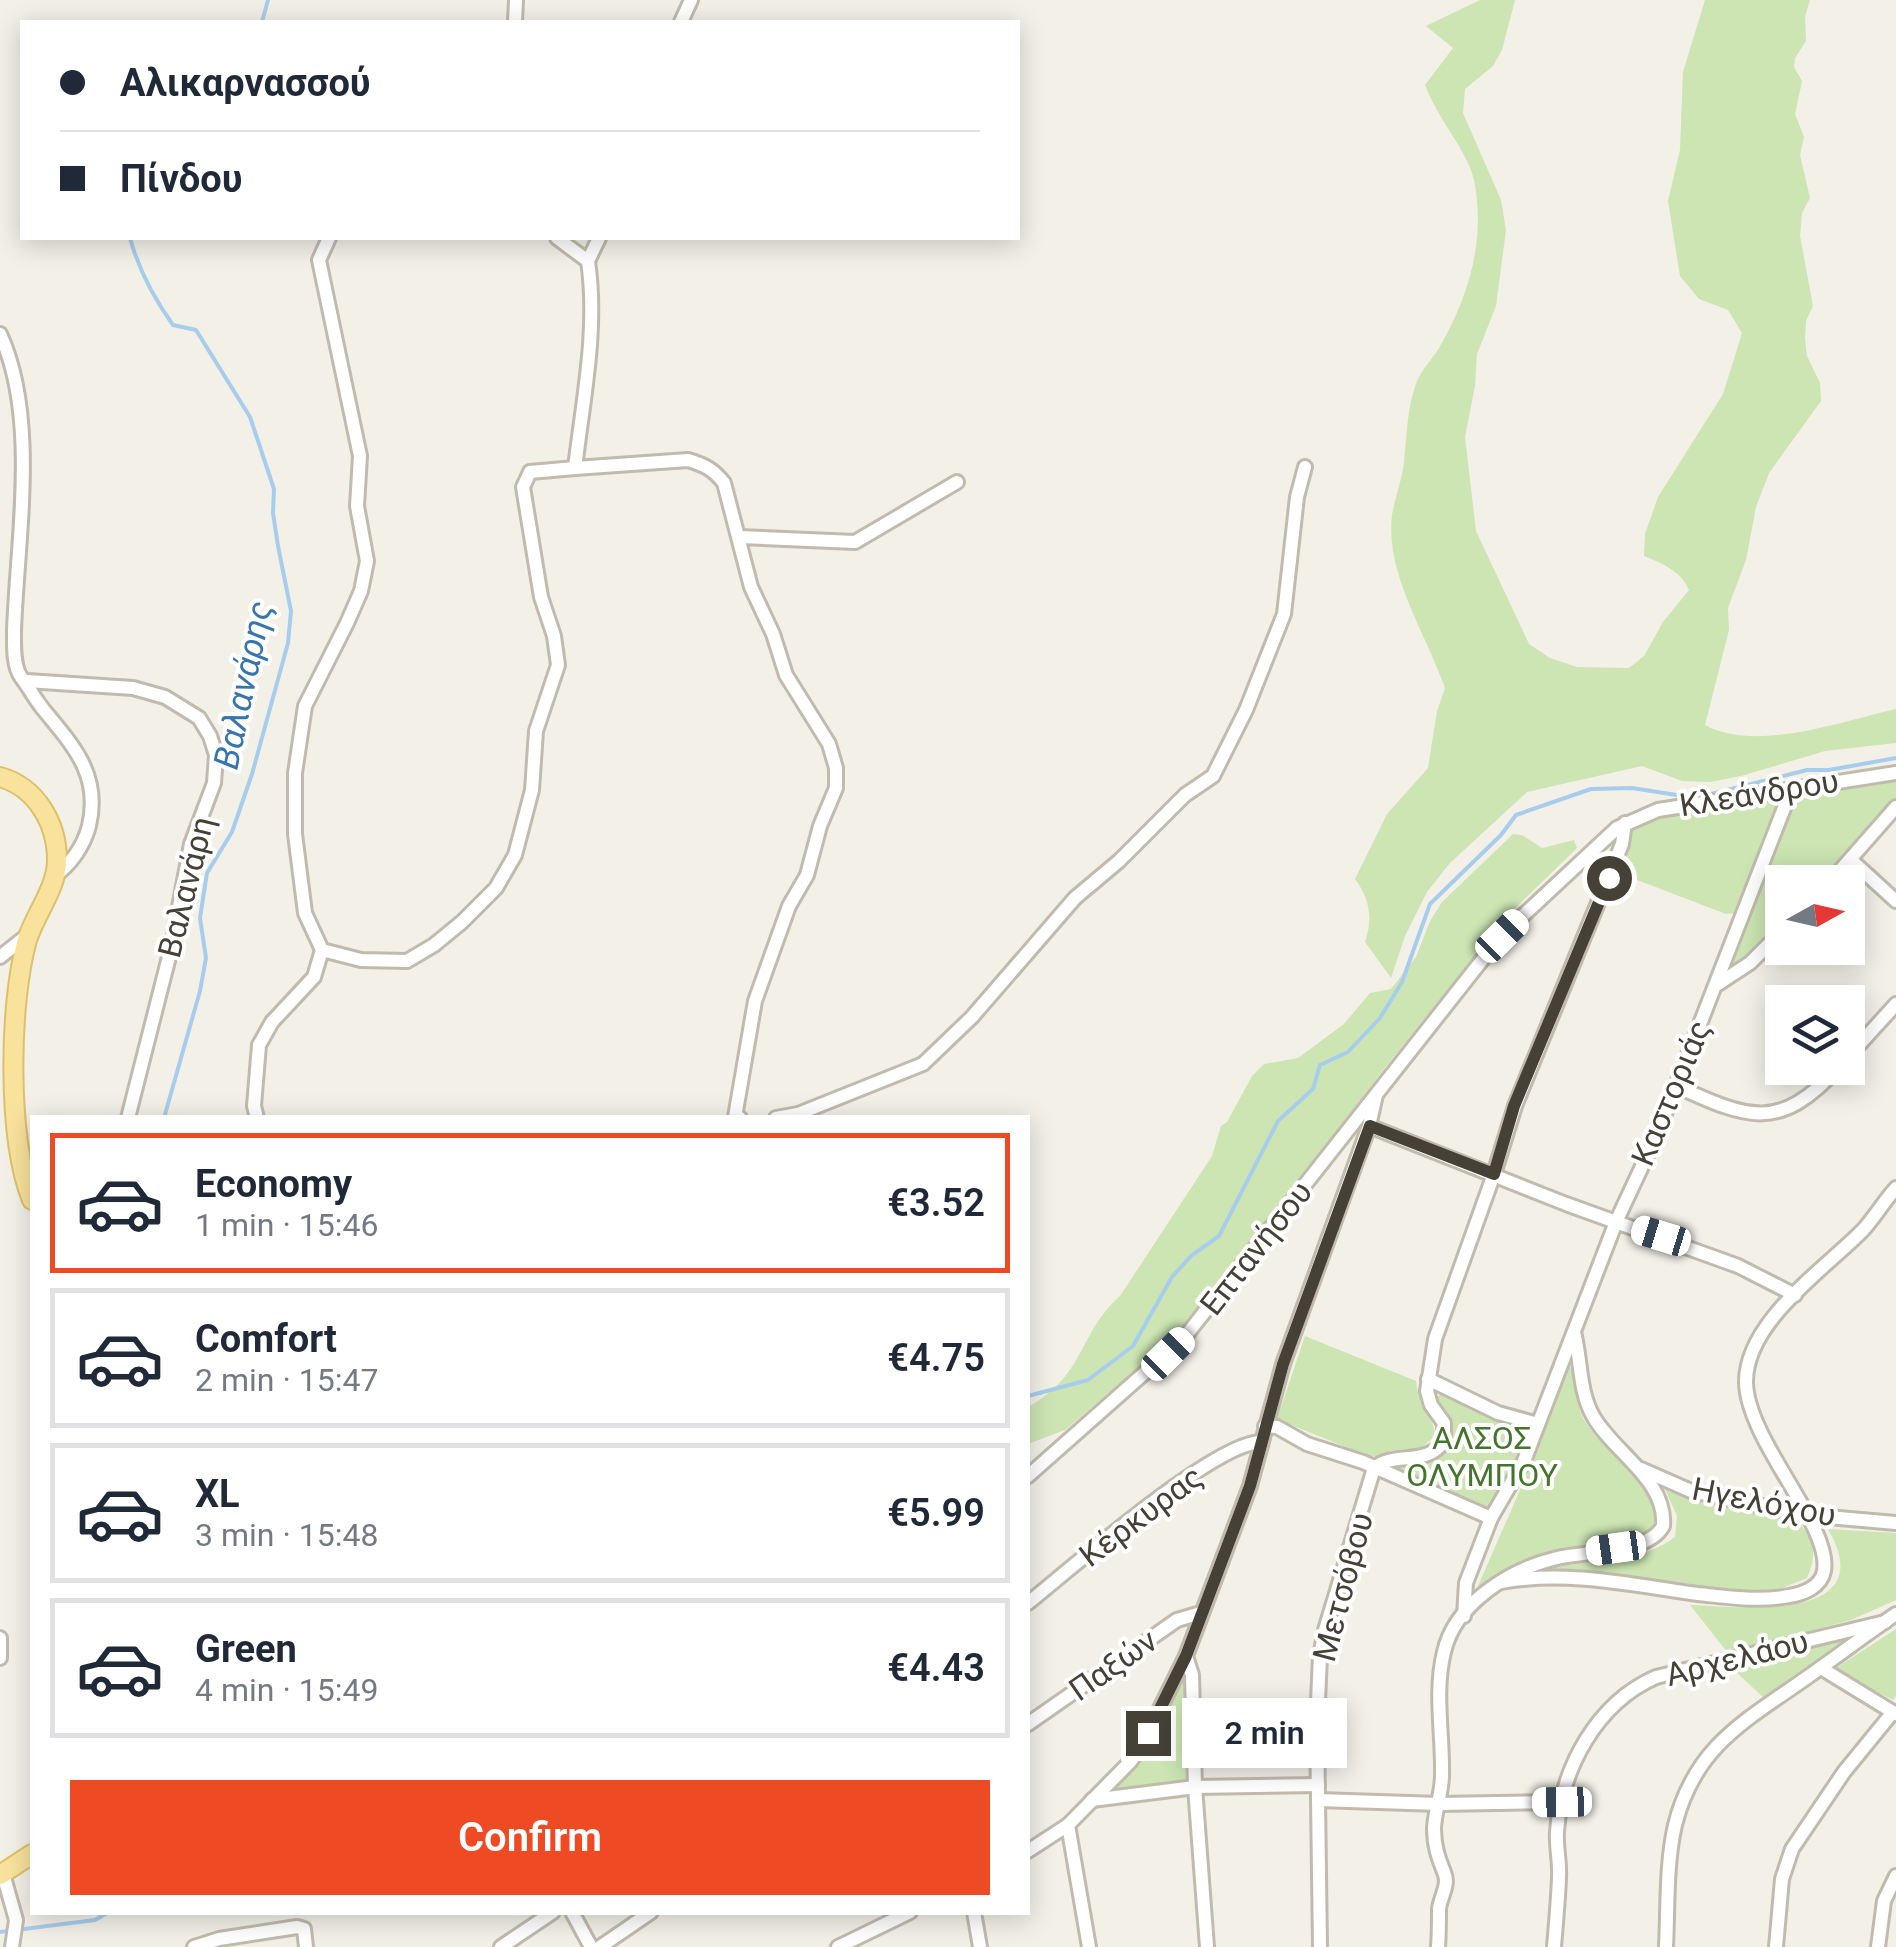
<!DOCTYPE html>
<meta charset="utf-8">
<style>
body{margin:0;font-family:Roboto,sans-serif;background:#f6f6f7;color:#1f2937;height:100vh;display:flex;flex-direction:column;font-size:38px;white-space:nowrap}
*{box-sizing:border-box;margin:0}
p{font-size:32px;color:#747a83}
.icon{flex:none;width:55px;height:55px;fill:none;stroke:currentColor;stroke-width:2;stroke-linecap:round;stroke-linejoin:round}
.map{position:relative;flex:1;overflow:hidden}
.side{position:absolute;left:30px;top:1115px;width:1000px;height:800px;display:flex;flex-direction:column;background:#fff;border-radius:0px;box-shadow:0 5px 25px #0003}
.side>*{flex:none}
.guide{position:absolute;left:20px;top:20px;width:1000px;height:220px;border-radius:0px;box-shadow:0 5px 25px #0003;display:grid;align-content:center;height:220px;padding:0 40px;background:#fff}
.needle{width:65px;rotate:82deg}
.fabs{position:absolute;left:1765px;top:865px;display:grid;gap:20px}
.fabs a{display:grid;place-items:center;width:100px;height:100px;border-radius:0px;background:#fff;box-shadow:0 5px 25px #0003;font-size:50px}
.end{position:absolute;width:45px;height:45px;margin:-22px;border:12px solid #464137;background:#fff;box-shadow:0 0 0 5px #fff}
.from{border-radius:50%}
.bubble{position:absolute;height:70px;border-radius:0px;background:#fff;box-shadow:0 5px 25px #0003;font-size:32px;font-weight:600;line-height:70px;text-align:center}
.car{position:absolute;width:30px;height:60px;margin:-30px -15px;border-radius:12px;box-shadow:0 0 8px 2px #0007;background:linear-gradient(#fff 24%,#345 0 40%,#fff 0 76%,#345 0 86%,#fff 0)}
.guide b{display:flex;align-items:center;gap:35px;height:95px;font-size:38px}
.guide b+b{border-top:2px solid #e0e1e3}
.guide i{width:25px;height:25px;background:#1f2937}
ul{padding:18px 0 0;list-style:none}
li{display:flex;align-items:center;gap:30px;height:140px;margin:0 20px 15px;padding:0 20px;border:5px solid #e0e1e3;border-radius:0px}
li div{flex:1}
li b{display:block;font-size:38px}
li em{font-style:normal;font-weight:600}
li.selected{border-color:#ee4b24}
li>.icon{width:90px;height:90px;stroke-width:1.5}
.button{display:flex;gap:20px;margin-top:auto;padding:20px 40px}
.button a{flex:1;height:115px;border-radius:0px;background:#ee4b24;color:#fff;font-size:40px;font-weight:600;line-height:115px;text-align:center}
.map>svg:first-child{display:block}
.green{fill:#cce5b3}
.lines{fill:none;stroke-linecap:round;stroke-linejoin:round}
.stream{stroke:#a8cdec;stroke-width:4}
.minor-casing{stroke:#c1bbae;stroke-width:18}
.major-casing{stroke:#ddc06c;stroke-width:22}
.minor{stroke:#fff;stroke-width:12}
.major{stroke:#f9e29c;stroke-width:18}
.route{stroke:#464137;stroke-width:12}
.labels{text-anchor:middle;stroke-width:8;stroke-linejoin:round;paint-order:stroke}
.street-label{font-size:32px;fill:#464137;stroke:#fff}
.park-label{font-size:32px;fill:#45752d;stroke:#fff}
.water-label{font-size:35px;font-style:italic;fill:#3675ad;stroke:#fff}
</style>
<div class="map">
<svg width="1896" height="1947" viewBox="0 0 1896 1947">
<rect width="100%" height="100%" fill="#f3f0e8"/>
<g class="green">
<path d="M1480 0H1515L1502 50 1493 66 1465 89 1463 113 1501 200 1506 230 1496 306 1477 354 1475 386 1465 437 1476 531 1529 644 1550 658 1577 667 1629 668 1644 656 1663 622 1689 590C1682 572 1662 563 1644 556L1645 534 1658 497 1723 394 1742 333 1728 310 1699 299 1680 276 1668 201 1680 150 1683 72 1705 0H1810L1805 17 1806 41 1795 58 1794 67 1802 81 1795 114 1804 137 1800 155 1810 198 1802 213 1800 236 1813 306 1806 321 1805 339 1807 356 1820 383 1821 401 1769 473 1756 507 1746 560 1728 608 1729 630 1705 725C1756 753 1842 721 1896 709V743L1825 751 1741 776 1710 782 1682 781 1642 766 1527 792 1450 863 1427 892 1405 936 1391 978 1365 942C1373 919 1370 899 1355 879L1387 814 1428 768 1437 711 1445 688C1426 633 1385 574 1392 515 1395 497 1402 480 1404 462 1407 436 1407 404 1418 379 1423 368 1433 358 1439 348 1469 296 1486 240 1474 180 1468 152 1436 116 1425 85L1453 48 1426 26Z"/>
<path d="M1885 780H1896V799L1821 882H1782V923L1742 962 1731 963 1795 794Z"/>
<path d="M1781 797 1738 913 1726 914 1619 873 1634 828 1645 821Z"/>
<path d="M1513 834 1522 835 1542 848 1574 840 1577 848 1505 918 1384 1069 1205 1304 1163 1346 1065 1430 1028 1444V1407C1086 1375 1078 1333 1120 1296L1212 1156 1221 1126 1227 1122 1252 1076 1264 1064 1298 1058 1344 1024 1370 993 1391 989 1416 957 1430 921 1442 902Z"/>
<path d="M1305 1336 1416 1381C1418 1406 1435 1418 1435 1436L1421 1448 1370 1457 1277 1419Z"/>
<path d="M1569 1366C1580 1380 1574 1402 1583 1418 1598 1446 1651 1484 1656 1512 1657 1521 1652 1528 1648 1534 1573 1554 1537 1538 1474 1595L1530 1467Z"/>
<path d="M1441 1394 1529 1430 1513 1470 1489 1510 1394 1471 1392 1467 1435 1461 1453 1438 1445 1413 1434 1400Z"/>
<path d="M1665 1489 1798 1522C1815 1540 1817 1555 1807 1578L1772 1592 1733 1591 1606 1573 1543 1569C1586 1560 1640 1564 1675 1537L1677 1516Z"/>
<path d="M1828 1529 1896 1533V1600L1851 1620 1728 1653 1690 1605C1741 1607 1883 1624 1828 1529Z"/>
<path d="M1896 1629V1696L1893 1700 1833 1670Z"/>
<path d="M1851 1637 1764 1698 1734 1670 1821 1643Z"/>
<path d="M1183 1680H1187L1190 1783 1109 1792 1149 1747Z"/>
</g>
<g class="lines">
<g class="stream">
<path d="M262 22 268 0"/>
<path d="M130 238C139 271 153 297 173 325L196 330 250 417 274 489 273 513 278 546 291 611 288 643 252 774 232 832 207 873 200 918 206 958 200 991 164 1118"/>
<path d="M1028 1396 1088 1380 1133 1346 1172 1277 1191 1256 1219 1236 1278 1121 1313 1089 1320 1065 1348 1052 1380 1018 1402 982 1430 904 1501 835 1516 815 1591 789 1632 788 1683 796 1711 794 1807 770H1829L1896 758"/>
<path d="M0 1932 95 1920 109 1912"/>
</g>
<defs>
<g id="minor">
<path d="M515 22 516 0"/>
<path d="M681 22 691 0"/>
<path d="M329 238 319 260 360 456 357 506 367 561 361 591 347 623 305 706 295 773V834L305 913 322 950 361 960 407 961 434 945 462 922 496 888 515 855 532 790 536 731 558 665 554 636 541 597 523 487 530 472 575 468"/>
<path d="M557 238 588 261C598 330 583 399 575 468L688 460C705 465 714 470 724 483L751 587 773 634 786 675 829 744 836 768V788L820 826 807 875 789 906 755 1001 735 1117 740 1118"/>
<path d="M588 261 599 238"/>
<path d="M0 334C39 418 17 540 14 631 14 645 13 666 21 677 28 686 35 699 43 709 73 746 101 774 89 826 84 845 71 865 54 876"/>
<path d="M739 537 855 542 957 482"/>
<path d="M27 681 133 688 165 697 199 718 210 736 216 755 214 783 191 844 171 949 128 1118"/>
<path d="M1851 860 1896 901"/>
<path d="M1830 882 1896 807"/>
<path d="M0 957 29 934"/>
<path d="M1718 984 1750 963 1782 931"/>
<path d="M1848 1057 1896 1004"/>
<path d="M1676 1086C1749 1119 1779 1132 1838 1068"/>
<path d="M257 1118 254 1106 259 1045 272 1022 314 977 322 950"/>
<path d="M776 1118 798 1114 923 1064 972 1017 1075 898 1119 861 1185 795 1213 776 1246 710 1284 614 1297 497 1305 467"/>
<path d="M1369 1126 1566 1204 1738 1266 1795 1295"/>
<path d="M1428 1379 1498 1413 1538 1424"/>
<path d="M1265 1426 1277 1427 1307 1444 1363 1462 1491 1518"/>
<path d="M1641 1469 1691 1491 1805 1515 1896 1523"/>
<path d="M1028 1476 1184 1338 1501 936 1617 828 1658 810 1896 773"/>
<path d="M1501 1582C1567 1570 1632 1585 1698 1594 1728 1597 1759 1602 1789 1596 1803 1594 1821 1587 1824 1571 1832 1526 1748 1442 1746 1383 1745 1322 1825 1269 1863 1230 1875 1217 1884 1201 1896 1188"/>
<path d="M1028 1603C1072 1568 1213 1443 1261 1442"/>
<path d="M1464 1616 1466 1583 1491 1518 1524 1461 1616 1222 1658 1132 1791 790"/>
<path d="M0 1638V1658"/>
<path d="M1186 1656 1192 1675 1195 1787 1207 1947"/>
<path d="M1821 1668 1896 1714"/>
<path d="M1028 1724 1177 1620 1201 1613"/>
<path d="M1092 1800 1195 1787 1318 1785"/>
<path d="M1318 1800 1439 1804 1562 1802"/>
<path d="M1068 1825 1089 1947"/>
<path d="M1028 1851 1068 1825 1130 1762 1142 1745 1186 1656 1250 1486 1283 1364 1369 1126 1376 1095"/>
<path d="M3 1874 16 1920 12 1947"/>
<path d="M572 1912 591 1947"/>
<path d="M974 1912 980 1947"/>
<path d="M194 1947 219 1939 297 1927 304 1929 306 1947"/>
<path d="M501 1947 553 1912"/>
<path d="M600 1947 651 1912"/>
<path d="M838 1947 910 1912"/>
<path d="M1320 1947 1317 1724 1320 1656 1325 1630 1374 1468C1394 1451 1427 1467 1444 1441V1423L1431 1405 1427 1391 1435 1339 1494 1174 1515 1106 1622 844 1625 823"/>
<path d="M1438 1947C1439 1934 1439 1922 1439 1909 1440 1897 1450 1885 1444 1872 1438 1857 1434 1846 1434 1828 1435 1810 1442 1793 1442 1775 1443 1735 1434 1692 1444 1652 1455 1603 1511 1569 1557 1558 1586 1551 1648 1554 1663 1526 1667 1480 1613 1452 1593 1416 1579 1392 1581 1359 1574 1332"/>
<path d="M1554 1947C1556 1924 1558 1901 1559 1878 1560 1862 1556 1847 1557 1832 1561 1768 1597 1703 1656 1677L1885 1622"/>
<path d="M1666 1947C1668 1907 1666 1864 1675 1825 1695 1745 1747 1720 1809 1676 1838 1656 1866 1634 1896 1614"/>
<path d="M1776 1947 1782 1879 1792 1849 1844 1772 1893 1712"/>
<path d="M1878 1947 1884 1901 1896 1876"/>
</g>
<g id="major">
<path d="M0 777C36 787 57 823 57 860 57 888 35 914 27 940 9 1004 7 1138 32 1200"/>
<path d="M0 1875 32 1854"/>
</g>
</defs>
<use href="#minor" class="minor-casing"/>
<use href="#major" class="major-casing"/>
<use href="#minor" class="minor"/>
<use href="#major" class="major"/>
</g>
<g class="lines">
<path class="route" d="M1148 1733 1186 1656 1250 1486 1283 1364 1370 1126 1494 1174 1514 1106 1609 878"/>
</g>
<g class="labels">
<g class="street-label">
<text transform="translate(1759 793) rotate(-9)" y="11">Κλεάνδρου</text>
<text transform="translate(186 887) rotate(-76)" y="11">Βαλανάρη</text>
<text transform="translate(1671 1093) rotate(-67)" y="11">Καστοριάς</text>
<text transform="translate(1256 1248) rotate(-52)" y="11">Επτανήσου</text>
<text transform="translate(1764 1502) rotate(11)" y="11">Ηγελόχου</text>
<text transform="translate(1141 1516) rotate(-37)" y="11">Κέρκυρας</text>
<text transform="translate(1343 1587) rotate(-75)" y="11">Μετσόβου</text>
<text transform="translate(1737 1658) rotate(-14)" y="11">Αρχελάου</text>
<text transform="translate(1113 1665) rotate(-35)" y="11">Παξών</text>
</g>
<g class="park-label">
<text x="1482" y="1449">ΑΛΣΟΣ<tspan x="1482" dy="37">ΟΛΥΜΠΟΥ</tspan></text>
</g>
<g class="water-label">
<text transform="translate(243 685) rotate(-78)" y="12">Βαλανάρης</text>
</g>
</g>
</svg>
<div class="fabs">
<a><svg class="needle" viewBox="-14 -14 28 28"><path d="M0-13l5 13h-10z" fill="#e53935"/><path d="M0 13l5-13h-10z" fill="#747a83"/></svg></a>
<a><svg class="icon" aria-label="layers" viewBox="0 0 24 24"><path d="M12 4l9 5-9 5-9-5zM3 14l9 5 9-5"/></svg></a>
</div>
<i class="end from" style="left:1609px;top:878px"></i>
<i class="end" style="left:1148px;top:1733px"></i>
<div class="bubble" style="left:1182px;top:1698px;width:165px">2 min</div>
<i class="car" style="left:1502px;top:936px;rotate:45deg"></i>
<i class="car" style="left:1661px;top:1236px;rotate:287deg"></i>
<i class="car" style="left:1168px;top:1354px;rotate:45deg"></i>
<i class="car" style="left:1616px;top:1548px;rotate:262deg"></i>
<i class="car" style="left:1562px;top:1802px;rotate:269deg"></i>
<div class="guide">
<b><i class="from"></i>Αλικαρνασσού</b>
<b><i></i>Πίνδου</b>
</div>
<section class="side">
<ul>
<li class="selected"><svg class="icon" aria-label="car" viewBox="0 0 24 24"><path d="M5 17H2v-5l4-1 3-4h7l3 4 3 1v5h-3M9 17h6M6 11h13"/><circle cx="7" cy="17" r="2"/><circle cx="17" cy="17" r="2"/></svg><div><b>Economy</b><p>1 min · 15:46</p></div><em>€3.52</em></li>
<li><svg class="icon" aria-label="car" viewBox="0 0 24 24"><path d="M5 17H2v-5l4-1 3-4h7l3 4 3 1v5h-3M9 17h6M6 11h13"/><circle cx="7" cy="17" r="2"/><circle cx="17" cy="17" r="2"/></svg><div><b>Comfort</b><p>2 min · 15:47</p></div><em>€4.75</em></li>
<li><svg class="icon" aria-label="car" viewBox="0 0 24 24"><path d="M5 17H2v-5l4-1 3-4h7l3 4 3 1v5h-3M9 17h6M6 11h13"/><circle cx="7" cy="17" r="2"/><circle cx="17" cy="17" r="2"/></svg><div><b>XL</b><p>3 min · 15:48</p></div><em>€5.99</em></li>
<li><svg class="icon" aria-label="car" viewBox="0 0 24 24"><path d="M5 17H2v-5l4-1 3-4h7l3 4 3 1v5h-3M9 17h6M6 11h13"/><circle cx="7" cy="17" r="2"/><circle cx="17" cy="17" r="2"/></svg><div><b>Green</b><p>4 min · 15:49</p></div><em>€4.43</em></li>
</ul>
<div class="button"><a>Confirm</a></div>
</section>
</div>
